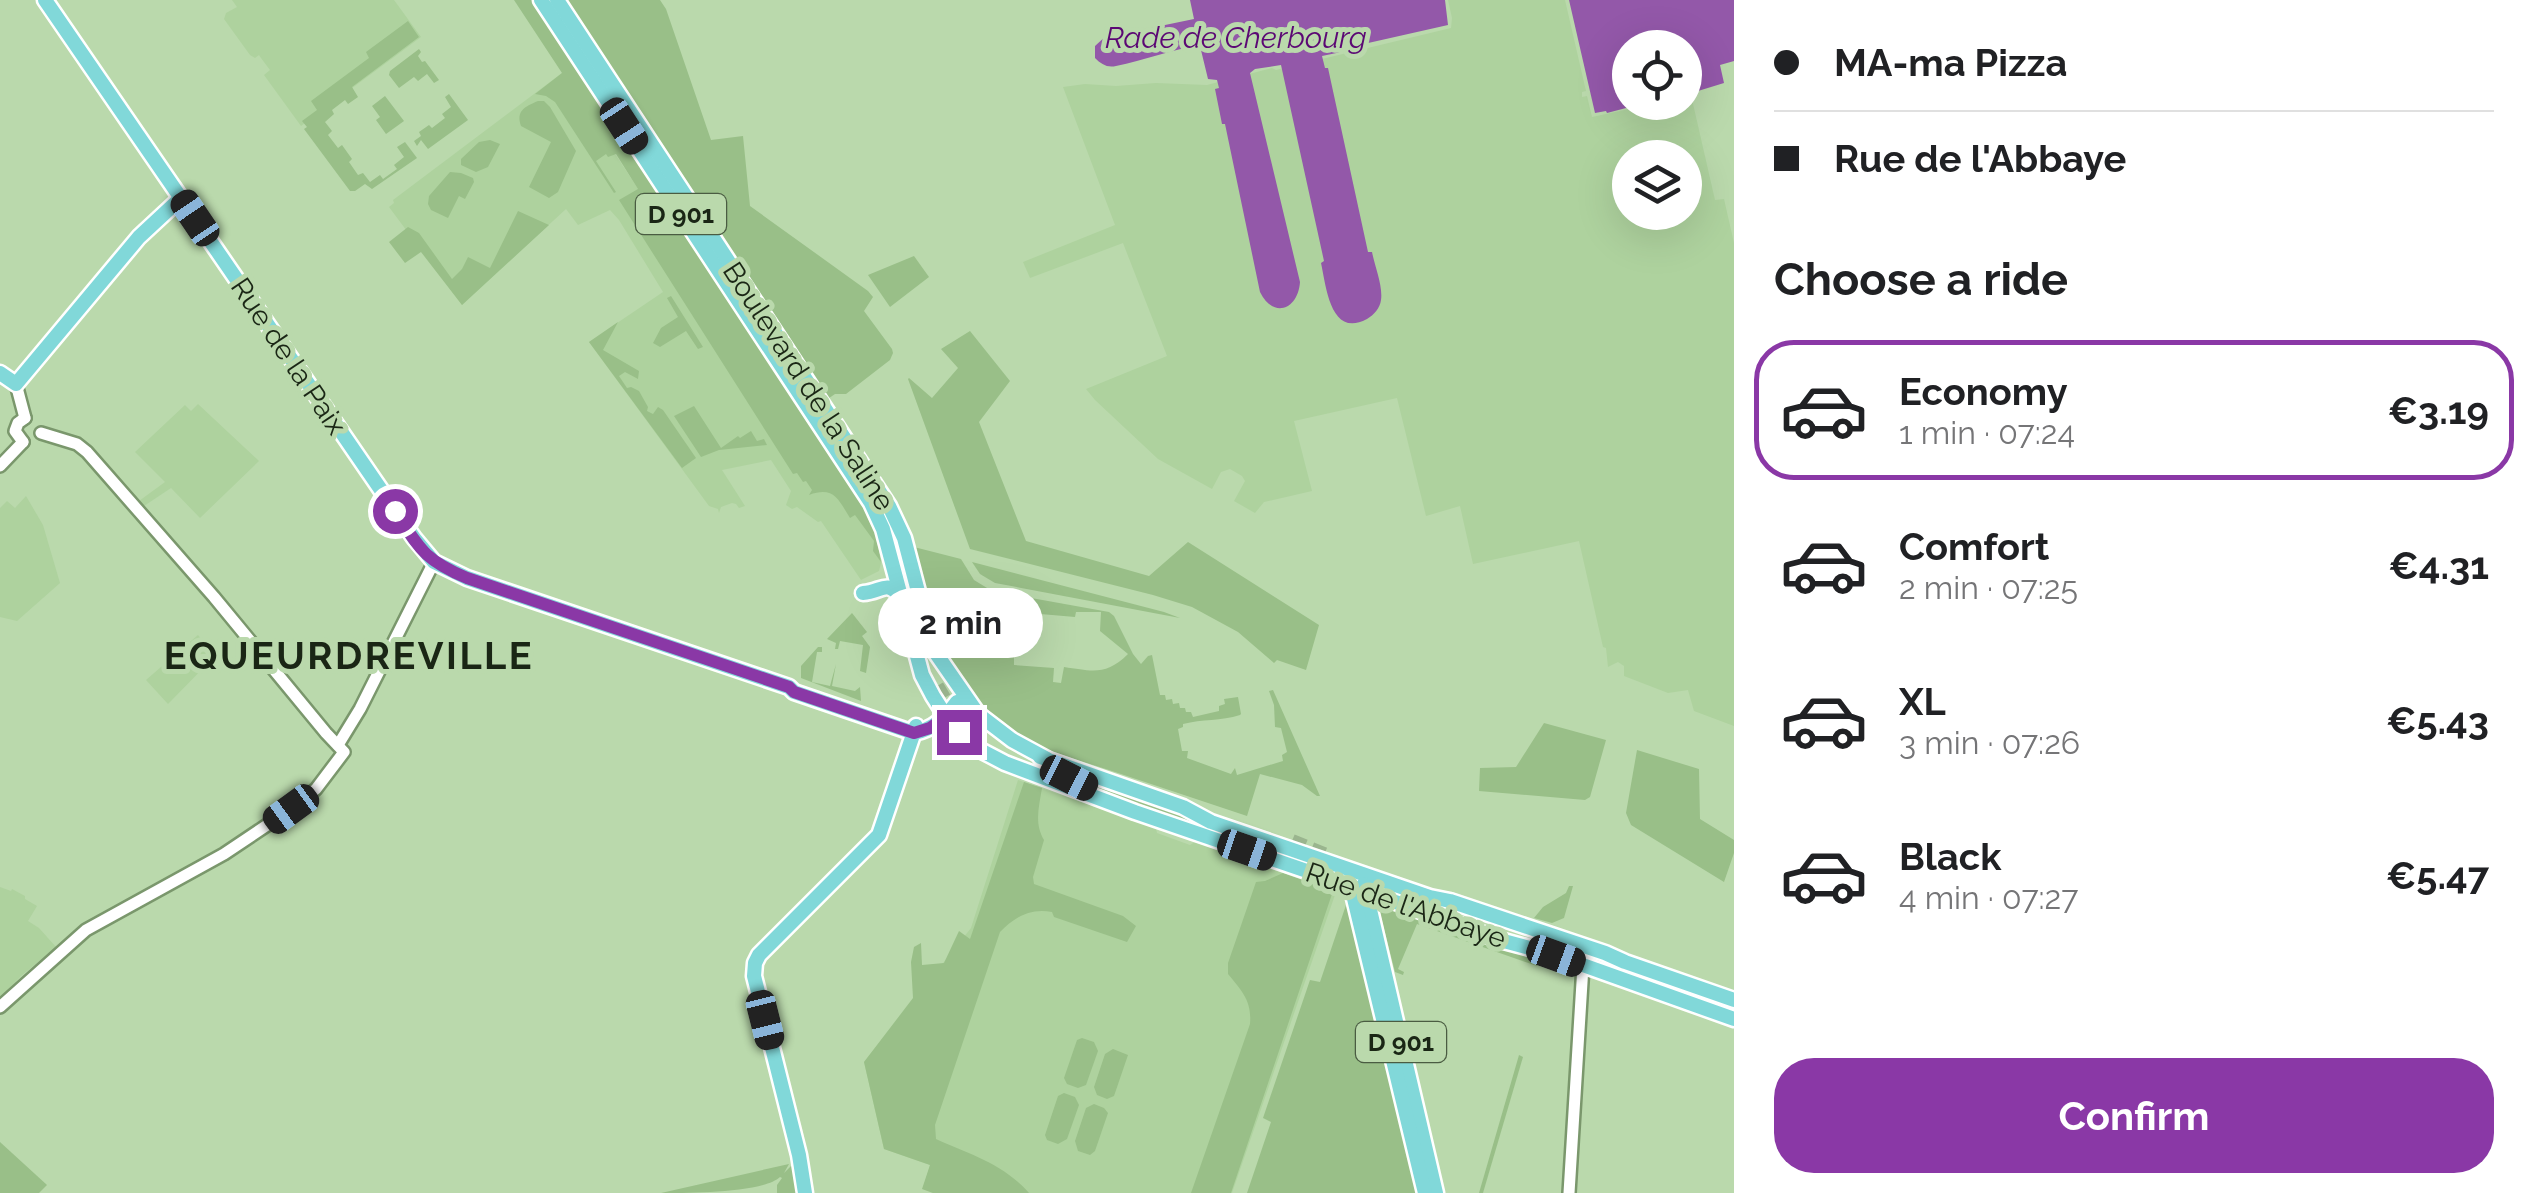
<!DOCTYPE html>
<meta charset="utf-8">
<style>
body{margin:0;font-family:Raleway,sans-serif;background:#f6f6f6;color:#202124;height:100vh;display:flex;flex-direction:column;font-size:38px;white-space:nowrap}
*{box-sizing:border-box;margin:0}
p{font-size:32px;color:#757577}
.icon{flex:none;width:55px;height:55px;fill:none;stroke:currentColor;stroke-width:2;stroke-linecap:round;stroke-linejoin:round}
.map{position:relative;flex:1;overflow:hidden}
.panel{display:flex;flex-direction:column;background:#fff;width:800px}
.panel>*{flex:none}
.banner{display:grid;align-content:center;height:220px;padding:0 40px;background:#fff}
.fabs{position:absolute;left:1612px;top:30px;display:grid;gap:20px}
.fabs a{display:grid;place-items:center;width:90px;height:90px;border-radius:50%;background:#fff;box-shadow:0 10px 40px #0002;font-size:50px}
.end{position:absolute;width:45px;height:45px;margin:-22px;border:12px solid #8a38a6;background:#fff;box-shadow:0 0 0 5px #fff}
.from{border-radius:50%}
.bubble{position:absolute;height:70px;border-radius:35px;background:#fff;box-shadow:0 10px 40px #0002;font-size:32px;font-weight:700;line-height:70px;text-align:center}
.car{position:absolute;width:30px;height:60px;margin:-30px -15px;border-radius:12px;box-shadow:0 0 8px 2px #0007;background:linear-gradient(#222 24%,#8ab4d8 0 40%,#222 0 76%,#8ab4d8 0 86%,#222 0)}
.banner b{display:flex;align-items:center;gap:35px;height:95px;font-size:38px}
.banner b+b{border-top:2px solid #e0e0e0}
.banner i{width:25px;height:25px;background:#202124}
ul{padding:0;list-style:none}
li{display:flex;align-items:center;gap:30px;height:140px;margin:0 20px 15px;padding:0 20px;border:5px solid transparent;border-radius:40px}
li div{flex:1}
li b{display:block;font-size:38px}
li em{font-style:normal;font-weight:700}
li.on{border-color:#8a38a6}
li>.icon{width:90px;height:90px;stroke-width:1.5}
h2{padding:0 40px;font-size:45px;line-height:120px}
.button{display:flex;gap:20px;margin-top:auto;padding:20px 40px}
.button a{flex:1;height:115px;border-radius:40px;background:#8a38a6;color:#fff;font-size:40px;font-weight:700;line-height:115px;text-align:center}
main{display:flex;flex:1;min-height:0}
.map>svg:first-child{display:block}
.built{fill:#aed29e;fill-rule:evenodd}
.green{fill:#99bf88;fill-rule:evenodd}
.water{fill:#9358a9}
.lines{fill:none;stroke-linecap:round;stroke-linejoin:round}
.major-tunnel{stroke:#9ab58e;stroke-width:14;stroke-dasharray:14 7;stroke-linecap:butt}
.minor-casing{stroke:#7a976c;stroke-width:16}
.major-casing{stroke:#fff;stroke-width:19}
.minor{stroke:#fff;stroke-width:11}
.major{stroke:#81d8d9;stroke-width:14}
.route{stroke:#8a38a6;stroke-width:12}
.labels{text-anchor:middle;stroke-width:10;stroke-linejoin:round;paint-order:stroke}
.shield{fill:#bad9ac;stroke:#4a5c42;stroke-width:2.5}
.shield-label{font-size:25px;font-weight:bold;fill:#1a2615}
.street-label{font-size:28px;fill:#1a2615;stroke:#bad9ac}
.water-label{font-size:30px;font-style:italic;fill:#5b0874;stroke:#bad9ac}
.district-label{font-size:38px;font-weight:bold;letter-spacing:2.5px;fill:#1a2615;stroke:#bad9ac}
</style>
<main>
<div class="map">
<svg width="1734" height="1193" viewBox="0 0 1734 1193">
<rect width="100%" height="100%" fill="#bad9ac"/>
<g class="built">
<path d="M232 0H394L421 37 301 126 264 75 270 70 261 58 259 55 255 58 250 55 224 19 226 13 237 7Z"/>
<path d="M1448 0H1565L1586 91 1582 92V97L1587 96 1592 117 1657 103 1685 102V96L1691 95 1715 200 1724 199 1734 243V726L1694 711 1688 690 1668 693 1624 676V666L1618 662 1608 667 1606 648 1603 647 1579 541 1473 564 1460 506 1426 516 1397 398 1294 421 1312 491 1264 502 1255 513 1234 501 1245 481 1242 476 1230 469 1221 472 1212 489 1158 459 1095 400 1086 389 1167 356 1123 243 1030 278 1023 262 1115 225 1063 87 1085 84 1116 86 1156 83 1207 85 1272 68 1276 70 1451 28 1452 18ZM1630 158H1685V212H1630Z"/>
<path d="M562 73 833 486 871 522 875 531 881 563 879 571 861 580 821 521 818 522 797 507 792 509 786 505 791 491 771 460 722 470 745 506 739 508 736 504 732 503 721 507 719 513 718 509 709 506 589 342 663 292 619 220 610 210 578 225 566 209 462 305 389 207 394 203 393 200Z"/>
<path d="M198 404 259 461 200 518 171 488 144 506 139 501 165 482 135 452 185 405 191 411Z"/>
<path d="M26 496 43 525 60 583 17 621 0 617V508L7 501 15 508Z"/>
<path d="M198 635 215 656 168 704 146 680Z"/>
<path d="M1018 780 1156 828 1157 833 1190 845 1195 842 1336 892 1232 1193H933L923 1189 930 1165 884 1149 864 1062 971 928Z"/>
<path d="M0 887 11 891 12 889 25 896V899L37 906 28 921 39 928 56 947 21 976 0 998Z"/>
</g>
<g class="green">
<path d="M514 0H660L666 9 711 140 743 136 750 206 868 291 873 297 864 311 892 349 893 353 890 360 846 394H835L803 416 870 516 875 531 881 562 873 551 874 541 855 515 850 518C838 499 834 486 809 495L812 490 806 481 803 482 797 473 793 474 619 200 638 189 616 154 608 157 606 154 596 161 616 192 614 193 555 102 546 96 535 94 562 73Z"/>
<path d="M408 21 419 37 352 87 358 97 348 104 345 100 332 110 334 114 325 122 332 131 328 135 338 148 342 145 352 159 349 162 358 175 363 173 370 182 380 175 383 179 397 169 394 165 404 157 397 147 405 142 417 158 372 189 365 184 355 191H350L304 129 307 127 302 121 317 110 311 101 369 58 366 52Z"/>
<path d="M419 49 421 52 418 56 422 62 425 61 439 80 434 83 427 74 418 81 414 77 399 88 389 75 390 71Z"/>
<path d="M449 94 468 120 428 149 421 140 417 146 414 141 421 136 419 132 429 125 432 128 445 118 442 114 451 107 445 97Z"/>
<path d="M385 96 404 121 386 134 376 120 380 117 372 106Z"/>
<path d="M538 101H544L550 107 576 151 558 192 549 198 529 187 551 142 521 126C516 111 524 107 538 101Z"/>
<path d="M490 140 500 144 488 167 476 172 461 165V159L479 142Z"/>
<path d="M450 172 461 173 473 178 474 182 465 199 459 196 448 218 431 210 428 204 429 196Z"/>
<path d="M518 211 549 225 462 305 421 252 405 263 389 242 408 227 419 233 452 279 462 269 468 257 490 268Z"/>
<path d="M914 256 929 277 890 307 868 275Z"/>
<path d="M671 296 703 347 698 349 686 331 660 347 653 343 661 328 678 317 667 298Z"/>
<path d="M618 322 603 350 639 371 638 379 625 372 619 376 627 388 631 387 639 391 648 407 647 411 653 414 658 407 663 410 696 458 682 468 589 342Z"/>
<path d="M970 331 1010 381 979 422 1026 541 1149 576 1188 542 1319 625 1306 670 1277 660 1274 663 1238 632 1192 607 1153 595 970 549 908 379 909 378 932 398 958 368 941 349Z"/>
<path d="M694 406 721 448 738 436 740 438 751 431 757 441 764 439 767 445 719 450 701 457 674 416Z"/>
<path d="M914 547 961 559 974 580 992 591 1109 612 1114 616 1133 654 1141 664 1148 656 1152 655 1160 695H1165L1166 700 1172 699 1173 704 1179 703 1180 708H1185L1186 712H1191L1193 717 1219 711V706L1225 704 1224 699 1238 697 1241 714 1240 715C1221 721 1202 719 1183 724V727L1178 729 1182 751H1188L1187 758 1231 774 1235 768 1237 775 1283 761 1282 755 1287 752 1281 728 1275 727 1274 705 1269 691 1273 690 1320 796H1317L1302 785 1260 774 1247 816C1203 801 1159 787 1115 772 1073 758 1023 746 989 716 968 698 951 664 941 638L944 637V627L937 625ZM1022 608H1029V613L1075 617 1076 612H1101L1100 631 1128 654C1106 676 1092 671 1064 667L1061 683 1053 682 1054 668 1014 665V655H1018Z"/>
<path d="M972 562 1164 612 1180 618 995 583 980 574Z"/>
<path d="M852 613 867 632 862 636 870 647 866 673 860 671 863 645 840 641 838 649H835L836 643 827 639Z"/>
<path d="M818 647H822V652H817L812 682 830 686 836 664 832 686 855 691 860 687 861 701 801 678V666Z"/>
<path d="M1544 723 1606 740 1590 797 1585 800 1479 791 1480 768 1516 767Z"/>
<path d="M1637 750 1699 769 1700 819 1734 840V853L1724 882 1631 825 1626 813Z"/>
<path d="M1079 778 1195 820 1194 826 1126 802 1077 780Z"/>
<path d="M1024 782 1042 788C1039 807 1034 823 1044 840L1033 877 1034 884 1123 916 1136 926 1127 942 1054 917 1052 912C1030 908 1015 917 1000 932L935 1125 936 1139C969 1154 1004 1164 1029 1193H933L922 1189 930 1165 884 1149 864 1062 913 998 911 962 914 947 921 943 922 965 944 963 959 931 970 939Z"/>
<path d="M1283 873 1333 891 1231 1193H1191L1250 1024C1252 1001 1242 991 1228 974V963L1256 882 1265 881Z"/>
<path d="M1569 886H1573L1564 918 1552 923 1534 918 1543 907 1566 893Z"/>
<path d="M1346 905 1356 930 1421 1193H1247L1271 1122 1263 1118 1310 980 1320 982Z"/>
<path d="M1378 905 1539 961 1537 966 1417 924 1398 969 1404 972 1403 975 1395 972Z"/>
<path d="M1605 962 1734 1007V1012L1604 966Z"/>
<path d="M1082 1038 1094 1042 1098 1051 1086 1085 1078 1088 1067 1084 1064 1078 1077 1040Z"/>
<path d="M1113 1049 1128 1055 1114 1096 1107 1099 1097 1095 1094 1087 1105 1054Z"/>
<path d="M1519 1055 1523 1057 1483 1193H1479Z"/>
<path d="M1064 1093 1075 1097 1079 1105 1067 1139 1058 1144 1047 1140 1045 1135 1058 1096Z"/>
<path d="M1094 1104 1104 1108 1108 1113 1095 1151 1090 1155 1078 1151 1075 1141 1086 1108Z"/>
<path d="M0 1142 47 1185 39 1193H0Z"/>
<path d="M789 1164 784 1173 791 1166 793 1167 798 1193H777V1185L782 1178 780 1177C763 1193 689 1193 661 1193Z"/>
</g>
<g class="water">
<path d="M1190 0H1445L1448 25 1346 48V51L1322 56 1325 68H1328L1368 252H1372C1375 267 1383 286 1381 300 1380 308 1374 315 1367 319 1330 339 1326 285 1321 263L1324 261 1281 65 1255 69 1250 73 1300 282C1298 310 1273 319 1260 292L1225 124H1222L1215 89 1219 88 1217 80 1208 79 1200 46C1174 48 1143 61 1116 66 1107 68 1101 64 1095 58V46L1107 35 1112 36 1194 19Z"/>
<path d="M1569 0H1734V61L1720 65 1724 83 1685 95V48H1630V102L1645 103 1607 113 1606 111 1595 113Z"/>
</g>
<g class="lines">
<g class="major-tunnel">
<path d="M937 686 952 711 964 724"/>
<path d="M1292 841 1329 856"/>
</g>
<defs>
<g id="minor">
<path d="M16 384 25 418"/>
<path d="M23 442 15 431 18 423 25 418"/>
<path d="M0 466 23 442"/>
<path d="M338 745 360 709 434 562"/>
<path d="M0 1007 86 930 224 854 291 809 316 789 344 752 326 733 214 597 87 452 77 444 41 433"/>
<path d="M1569 1193 1583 966"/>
</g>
<g id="major">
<path d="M45 0 414 538 434 562 467 578 789 687 794 692 914 733C934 729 945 718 957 702"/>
<path d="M541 0 871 503 883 529 922 675 933 696 951 724 982 751 1005 763 1135 812 1371 893 1500 940 1552 954 1734 1019"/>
<path d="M557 0 889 506 904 538 933 649 978 714 1012 740 1047 759"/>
<path d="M0 373 16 384 139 237 181 198"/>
<path d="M863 593C882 592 887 578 901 598"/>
<path d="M1040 757 1183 807 1211 822 1430 897 1450 901 1605 953 1625 962 1734 1000"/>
<path d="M1364 884 1436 1193"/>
<path d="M1351 886 1425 1193"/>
<path d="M805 1193 799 1155 754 976 755 963 759 955 879 835 916 726"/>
</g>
</defs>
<use href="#minor" class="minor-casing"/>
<use href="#major" class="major-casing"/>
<use href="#minor" class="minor"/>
<use href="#major" class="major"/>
</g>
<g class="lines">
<path class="route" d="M395 511C420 549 424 560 467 578L789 687 794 692 914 733 930 728 946 717 959 732"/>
</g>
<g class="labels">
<g class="shield">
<rect x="636" y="194" width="90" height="40" rx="8"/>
<rect x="1356" y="1022" width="90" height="40" rx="8"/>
</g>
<g class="shield-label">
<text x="681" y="223">D 901</text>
<text x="1401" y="1051">D 901</text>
</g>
<g class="street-label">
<text transform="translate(289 356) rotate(56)" y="10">Rue de la Paix</text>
<text transform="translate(809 386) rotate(57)" y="10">Boulevard de la Saline</text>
<text transform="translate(1406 905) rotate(19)" y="10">Rue de l'Abbaye</text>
</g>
<g class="water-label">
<text x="1236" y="48">Rade de Cherbourg</text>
</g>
<g class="district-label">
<text x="349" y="669">EQUEURDREVILLE</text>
</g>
</g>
</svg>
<div class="fabs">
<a><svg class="icon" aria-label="locate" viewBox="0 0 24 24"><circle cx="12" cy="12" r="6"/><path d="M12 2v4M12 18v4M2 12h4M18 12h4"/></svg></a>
<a><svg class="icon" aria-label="layers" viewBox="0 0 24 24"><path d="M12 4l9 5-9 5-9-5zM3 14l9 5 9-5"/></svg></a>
</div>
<i class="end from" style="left:395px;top:511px"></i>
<i class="end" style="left:959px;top:732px"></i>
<div class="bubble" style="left:878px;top:588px;width:165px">2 min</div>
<i class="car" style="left:624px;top:126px;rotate:147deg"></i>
<i class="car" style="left:195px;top:218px;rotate:326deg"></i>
<i class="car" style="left:1069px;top:778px;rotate:117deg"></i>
<i class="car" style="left:291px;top:809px;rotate:234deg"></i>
<i class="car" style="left:1247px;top:850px;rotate:109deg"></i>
<i class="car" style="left:1556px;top:956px;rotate:110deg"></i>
<i class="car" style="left:765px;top:1020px;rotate:166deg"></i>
</div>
<section class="panel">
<div class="banner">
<b><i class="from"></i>MA-ma Pizza</b>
<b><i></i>Rue de l'Abbaye</b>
</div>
<h2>Choose a ride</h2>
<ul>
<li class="on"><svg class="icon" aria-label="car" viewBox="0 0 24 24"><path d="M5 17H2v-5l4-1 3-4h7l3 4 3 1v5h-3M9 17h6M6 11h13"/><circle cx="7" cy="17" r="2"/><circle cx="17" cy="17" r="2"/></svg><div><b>Economy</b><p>1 min · 07:24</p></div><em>€3.19</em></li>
<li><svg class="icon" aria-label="car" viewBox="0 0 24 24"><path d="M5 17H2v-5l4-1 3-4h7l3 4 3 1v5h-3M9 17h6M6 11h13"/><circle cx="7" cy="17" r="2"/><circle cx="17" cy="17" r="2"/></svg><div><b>Comfort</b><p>2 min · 07:25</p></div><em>€4.31</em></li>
<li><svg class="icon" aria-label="car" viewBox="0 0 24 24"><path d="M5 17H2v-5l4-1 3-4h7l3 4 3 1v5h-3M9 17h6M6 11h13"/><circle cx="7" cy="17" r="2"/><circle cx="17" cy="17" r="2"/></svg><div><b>XL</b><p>3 min · 07:26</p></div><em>€5.43</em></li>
<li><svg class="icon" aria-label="car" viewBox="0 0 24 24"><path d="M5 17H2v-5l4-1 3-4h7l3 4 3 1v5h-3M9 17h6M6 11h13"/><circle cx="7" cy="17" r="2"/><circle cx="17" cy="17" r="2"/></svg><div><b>Black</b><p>4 min · 07:27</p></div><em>€5.47</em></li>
</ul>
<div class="button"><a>Confirm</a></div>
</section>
</main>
